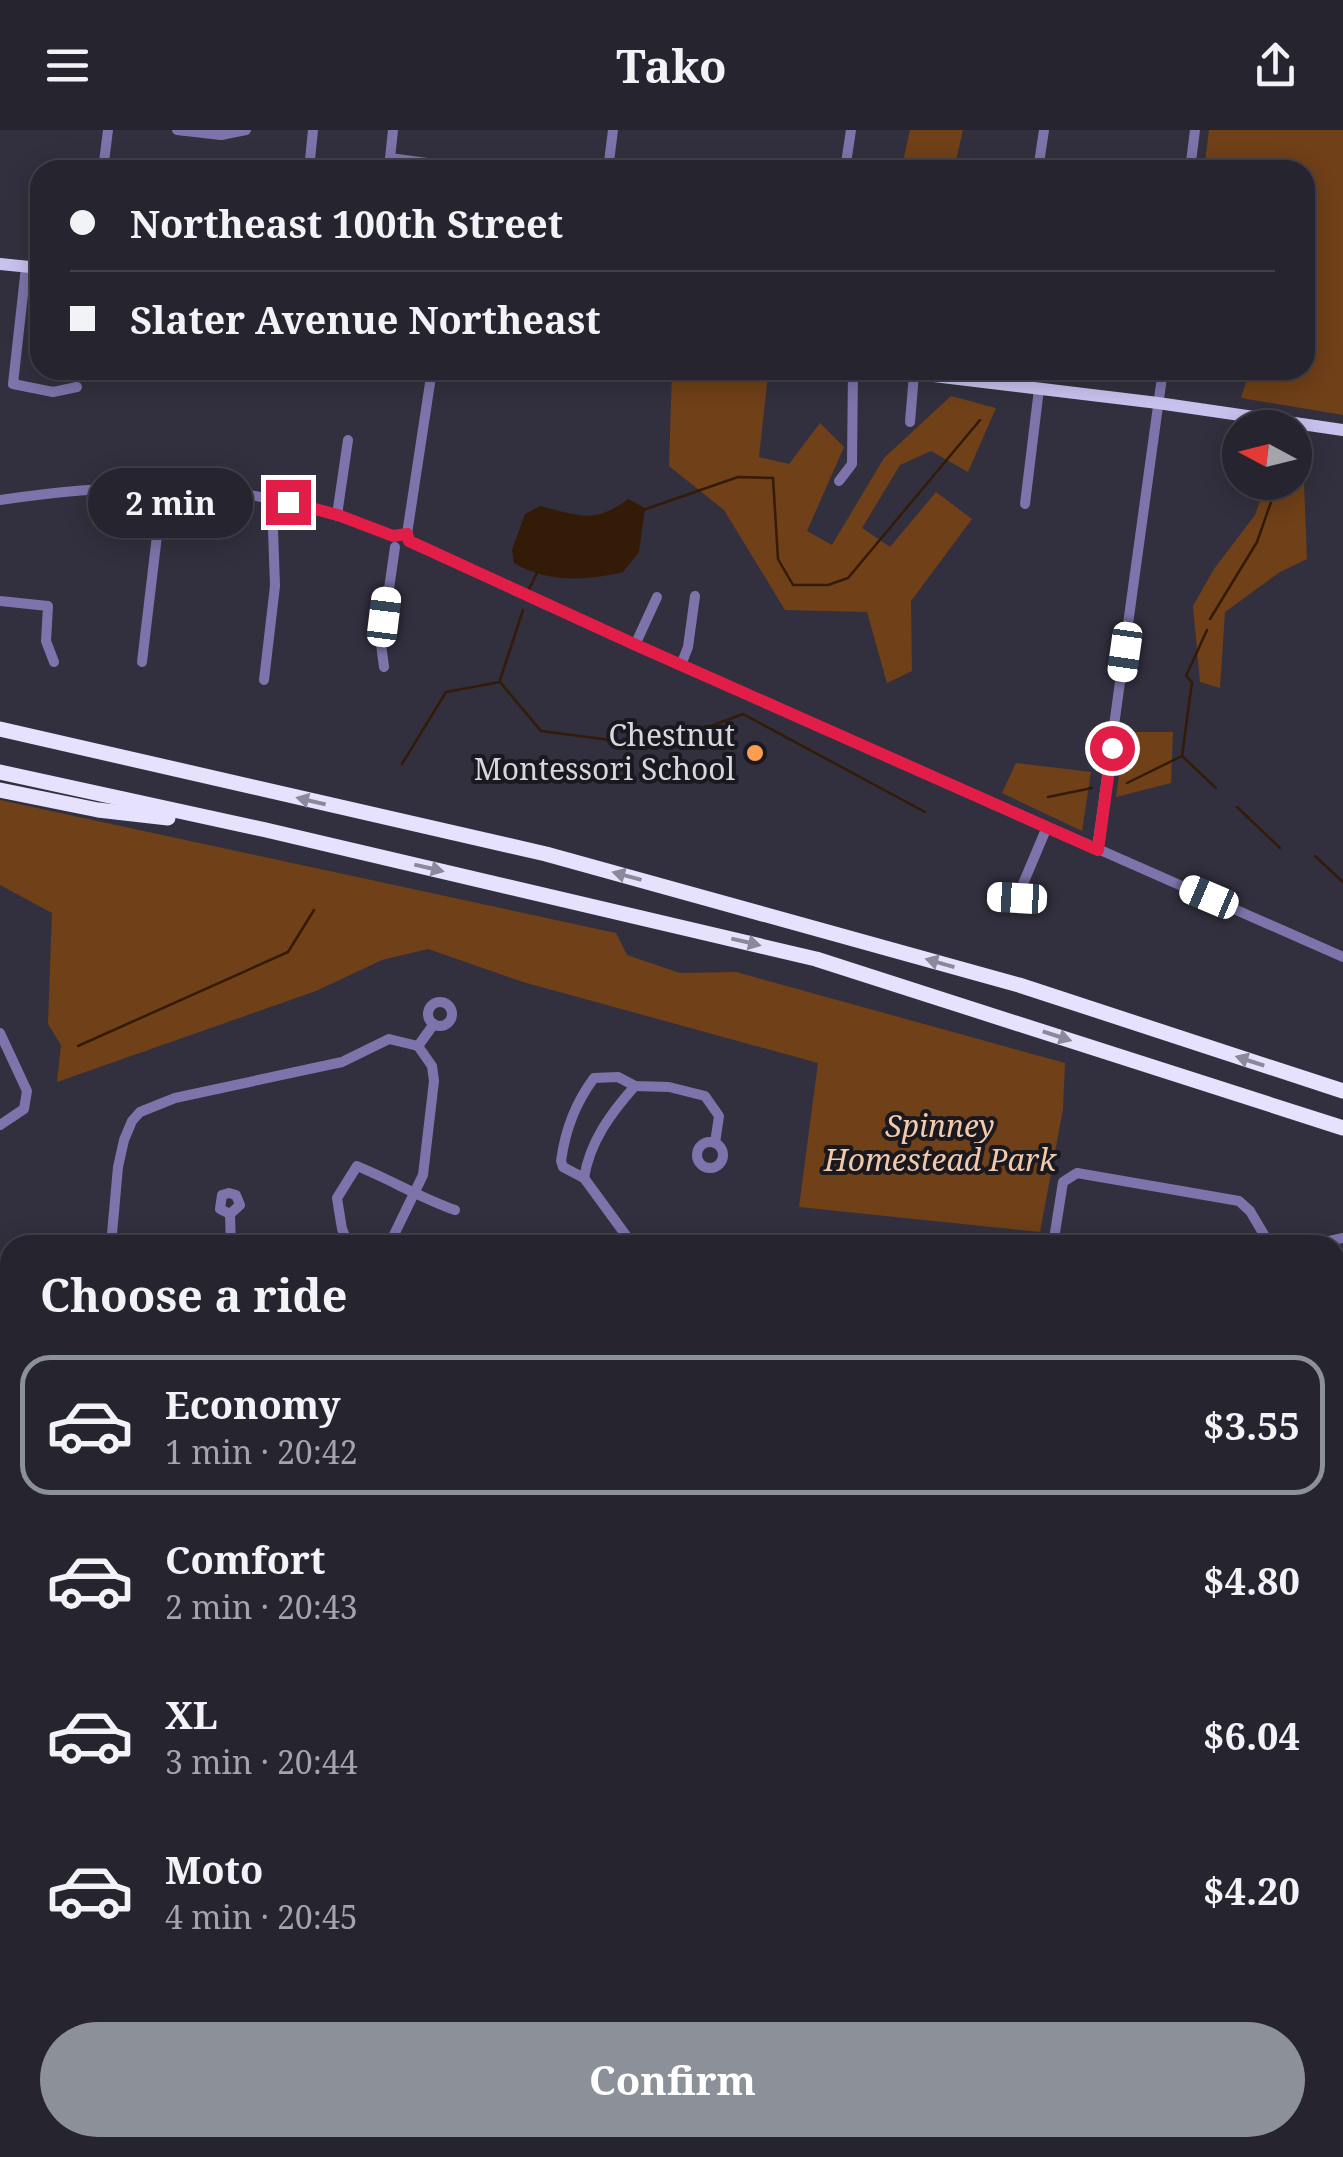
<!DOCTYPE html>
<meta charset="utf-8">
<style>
body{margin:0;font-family:"Noto Serif",serif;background:#32303a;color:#f1f3f6;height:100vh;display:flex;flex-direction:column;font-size:38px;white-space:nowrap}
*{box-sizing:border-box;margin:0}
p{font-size:32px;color:#a4a4aa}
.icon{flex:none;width:55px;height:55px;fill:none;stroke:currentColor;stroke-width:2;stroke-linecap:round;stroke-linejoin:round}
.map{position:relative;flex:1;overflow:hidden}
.drawer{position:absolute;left:0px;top:1105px;width:1345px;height:922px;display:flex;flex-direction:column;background:#26242e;border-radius:30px 30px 0 0;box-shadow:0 5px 25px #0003,0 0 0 2px #42414a}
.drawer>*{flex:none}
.hud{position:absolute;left:30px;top:30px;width:1285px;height:220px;border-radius:30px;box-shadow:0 5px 25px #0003,0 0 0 2px #42414a;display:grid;align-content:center;height:220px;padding:0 40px;background:#26242e}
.needle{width:65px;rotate:277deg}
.fabs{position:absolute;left:1222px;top:280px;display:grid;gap:20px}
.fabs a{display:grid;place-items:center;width:90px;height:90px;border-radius:50%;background:#26242e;box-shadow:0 5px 25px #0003,0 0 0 2px #42414a;font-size:50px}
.end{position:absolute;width:45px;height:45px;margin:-22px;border:12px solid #e11d48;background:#fff;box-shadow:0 0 0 5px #fff}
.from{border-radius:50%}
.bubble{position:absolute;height:70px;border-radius:35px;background:#26242e;box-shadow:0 5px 25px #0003,0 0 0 2px #42414a;font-size:32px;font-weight:700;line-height:70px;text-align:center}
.car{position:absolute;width:30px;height:60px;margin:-30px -15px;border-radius:12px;box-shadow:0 0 8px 2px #0007;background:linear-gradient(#fff 24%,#345 0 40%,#fff 0 76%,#345 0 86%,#fff 0)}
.hud b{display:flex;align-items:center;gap:35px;height:95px;font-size:38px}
.hud b+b{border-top:2px solid #42414a}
.hud i{width:25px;height:25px;background:#f1f3f6}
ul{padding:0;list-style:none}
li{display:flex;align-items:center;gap:30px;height:140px;margin:0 20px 15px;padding:0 20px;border:5px solid transparent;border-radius:30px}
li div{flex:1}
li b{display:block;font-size:38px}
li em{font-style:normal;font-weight:700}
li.selected{border-color:#8c9099}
li>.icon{width:90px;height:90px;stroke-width:1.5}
h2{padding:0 40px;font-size:45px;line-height:120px}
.primary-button{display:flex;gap:20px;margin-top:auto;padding:20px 40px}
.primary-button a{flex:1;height:115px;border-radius:60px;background:#8c9099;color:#fff;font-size:40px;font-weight:700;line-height:115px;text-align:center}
header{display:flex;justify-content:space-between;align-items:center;height:130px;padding:0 40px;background:#26242e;font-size:45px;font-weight:700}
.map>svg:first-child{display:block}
.green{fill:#704018}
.water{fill:#341b07}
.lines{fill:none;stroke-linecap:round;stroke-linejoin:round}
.stream{stroke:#341b07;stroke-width:2.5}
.minor{stroke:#7e74ab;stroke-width:10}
.major{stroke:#c8c2ef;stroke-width:12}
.highway{stroke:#e6e2fe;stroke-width:15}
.oneway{fill:#8a889a}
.route{stroke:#e11d48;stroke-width:12}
.poi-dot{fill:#fc9d53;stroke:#19191f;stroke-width:4}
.labels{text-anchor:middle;stroke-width:8;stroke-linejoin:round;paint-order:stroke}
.poi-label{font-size:30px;fill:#d8d7e0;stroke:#19191f;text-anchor:end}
.park-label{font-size:30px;font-style:italic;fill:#f3c9ab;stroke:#19191f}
</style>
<header><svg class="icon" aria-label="menu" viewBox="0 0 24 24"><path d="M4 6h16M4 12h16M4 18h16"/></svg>Tako<svg class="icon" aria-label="share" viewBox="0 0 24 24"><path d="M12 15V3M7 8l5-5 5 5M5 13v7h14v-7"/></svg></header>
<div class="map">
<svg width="1343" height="2027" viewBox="0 0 1343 2027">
<rect width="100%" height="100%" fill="#32303e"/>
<g class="green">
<path d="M910 0H963L954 40H901Z"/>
<path d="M1209 0H1343V285L1241 268 1250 240H1305V40H1204Z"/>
<path d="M672 240 768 245 759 327 789 334 820 293 844 317 807 401 832 415 884 328 951 266 996 278 968 342 931 321 900 335 862 398 890 417 936 362 972 389 911 471 912 541 887 553 867 482 785 480 724 380 669 336Z"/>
<path d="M1295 327 1303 330 1307 429 1280 442 1225 482 1220 558 1200 552 1193 476 1214 439 1255 385 1266 353 1295 352Z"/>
<path d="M1125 602H1173L1171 653 1116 667Z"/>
<path d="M1016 633 1091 642 1082 701 1002 663Z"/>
<path d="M0 670 616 803 627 825 680 843 736 842 1065 933 1063 979 1040 1102 799 1077 818 933 523 852 428 819 382 830 316 861 57 952 61 915 48 894 52 783 0 755Z"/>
<path d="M0 1733 10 1762V1978L0 1962Z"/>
<path d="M38 2018H186L196 2027H45Z"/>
<path d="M230 2018H374L376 2027H242Z"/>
</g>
<path class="water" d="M628 369 645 378 639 422 623 442C585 451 548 453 514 433L512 420 525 384 540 376C578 385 594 395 628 369Z"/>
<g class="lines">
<g class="stream">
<path d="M643 380 738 347 773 348 778 429 793 455H828L848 448 980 290"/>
<path d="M529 459 537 443"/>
<path d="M1210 489 1257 412 1278 352"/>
<path d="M500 550 523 480"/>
<path d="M684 606 743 584 925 682"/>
<path d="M1182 626 1192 552 1186 546 1207 500"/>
<path d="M402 634 446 562 500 552 541 601 641 614"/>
<path d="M1127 653 1182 626 1216 658"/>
<path d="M1048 667 1092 658"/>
<path d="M1237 677 1280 718"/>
<path d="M1315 726 1343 752"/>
<path d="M78 916 288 822 314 780"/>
</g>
<g class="minor">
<path d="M177 0 221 5 246 0"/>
<path d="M393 0 390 28 479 40"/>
<path d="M103 40 108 0"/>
<path d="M309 40 313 0"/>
<path d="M608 40 613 0"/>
<path d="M845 40 851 0"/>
<path d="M1038 40 1044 0"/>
<path d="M1190 40 1195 0"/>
<path d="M26 137 13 254 53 262 77 257"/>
<path d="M910 292 914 244"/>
<path d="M839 351 852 334 853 240"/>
<path d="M0 370C143 349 257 350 393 406"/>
<path d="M1025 374 1039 259"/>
<path d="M337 385 348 310"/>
<path d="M407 404 432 240"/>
<path d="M409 411 635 515 1343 827"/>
<path d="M0 471 48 476 46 511 54 532"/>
<path d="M635 515 657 467"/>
<path d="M142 532 163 355"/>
<path d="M681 535 688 517 695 466"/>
<path d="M384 537 381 514 395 417"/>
<path d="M264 550 275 456 273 400 277 370"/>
<path d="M1097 719 1163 240"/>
<path d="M992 766 1017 768 1047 697"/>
<path d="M1017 768 1034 769"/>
<circle cx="440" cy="884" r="12"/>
<path d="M0 903 27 961 24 979 0 995"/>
<circle cx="710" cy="1025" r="13"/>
<path d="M584 1048C590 1011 611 983 635 956"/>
<path d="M230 1084 220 1079 222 1065 229 1063 236 1065 240 1075 230 1084 231 1115"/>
<path d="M111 1115 118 1037 124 1010 132 991 140 982 175 968 342 932 389 909 418 916"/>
<path d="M349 1115 342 1099 337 1068 357 1036C391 1050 421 1068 455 1080"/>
<path d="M389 1115 423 1045 434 951 432 936 418 916 434 894"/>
<path d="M633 1115 584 1048 563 1037 561 1031C565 1001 576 972 594 948L618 947 635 956 669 957 705 966 719 986 715 1013"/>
<path d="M1053 1115 1063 1052 1077 1043 1239 1071 1250 1081 1270 1115"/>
<path d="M1311 1115 1343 1108"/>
<path d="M1335 1242 1343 1251"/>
<path d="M1335 1415 1343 1412"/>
<path d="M1335 1794 1343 1792"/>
<path d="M1335 1826 1343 1827"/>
<path d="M1335 1989 1343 1990"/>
<path d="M0 1994 10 2007"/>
<path d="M18 2018 25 2027"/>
<path d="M411 2018 418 2027"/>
<path d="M867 2027 868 2018"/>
<path d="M998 2027 999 2018"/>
<path d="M1269 2027 1270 2018"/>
</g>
<g class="major">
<path d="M0 134 40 138"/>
<path d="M884 240 1158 273 1343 300"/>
</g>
<g class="highway">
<path d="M0 599 546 724 1019 855 1343 961"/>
<path d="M0 642 266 700 816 829 1343 998"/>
<path d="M0 660 98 680 168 688"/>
</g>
</g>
<defs><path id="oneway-solid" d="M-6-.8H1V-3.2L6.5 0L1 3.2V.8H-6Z" transform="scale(2.5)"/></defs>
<g class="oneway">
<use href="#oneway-solid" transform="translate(311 671) rotate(-167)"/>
<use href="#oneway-solid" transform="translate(429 738) rotate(13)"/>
<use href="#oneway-solid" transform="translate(627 746) rotate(-165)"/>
<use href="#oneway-solid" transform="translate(746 812) rotate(13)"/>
<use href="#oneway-solid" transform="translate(940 833) rotate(-164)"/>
<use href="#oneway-solid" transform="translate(1057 906) rotate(18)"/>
<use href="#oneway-solid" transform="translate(1250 931) rotate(-162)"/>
</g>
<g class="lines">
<path class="route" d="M288 372 338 385 393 406 407 404 409 411 636 515 1098 720 1112 618"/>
</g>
<circle class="poi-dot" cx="755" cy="623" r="10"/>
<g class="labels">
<g class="poi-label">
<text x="735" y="616">Chestnut<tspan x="735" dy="34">Montessori School</tspan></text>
</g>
<g class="park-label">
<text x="940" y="1007">Spinney<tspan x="940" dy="34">Homestead Park</tspan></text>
</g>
</g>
</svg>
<div class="fabs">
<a><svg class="needle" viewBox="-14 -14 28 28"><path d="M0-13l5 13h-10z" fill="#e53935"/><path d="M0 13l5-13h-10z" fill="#a4a4aa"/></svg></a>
</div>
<i class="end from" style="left:1112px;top:618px"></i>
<i class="end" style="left:288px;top:372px"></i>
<div class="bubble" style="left:88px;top:338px;width:165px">2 min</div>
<i class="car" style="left:384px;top:487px;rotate:7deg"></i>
<i class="car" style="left:1125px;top:522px;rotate:188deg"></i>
<i class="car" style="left:1209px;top:767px;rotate:293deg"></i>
<i class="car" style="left:1017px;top:768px;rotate:273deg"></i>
<div class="hud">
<b><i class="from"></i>Northeast 100th Street</b>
<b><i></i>Slater Avenue Northeast</b>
</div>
<section class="drawer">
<h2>Choose a ride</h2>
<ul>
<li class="selected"><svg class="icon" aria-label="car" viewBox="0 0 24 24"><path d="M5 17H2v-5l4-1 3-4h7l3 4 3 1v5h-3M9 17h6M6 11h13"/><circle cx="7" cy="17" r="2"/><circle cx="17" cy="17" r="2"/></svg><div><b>Economy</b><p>1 min · 20:42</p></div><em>$3.55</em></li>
<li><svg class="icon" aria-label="car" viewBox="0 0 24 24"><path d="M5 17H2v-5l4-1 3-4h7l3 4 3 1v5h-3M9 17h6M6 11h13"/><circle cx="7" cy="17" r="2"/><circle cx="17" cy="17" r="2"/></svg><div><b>Comfort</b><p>2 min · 20:43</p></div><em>$4.80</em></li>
<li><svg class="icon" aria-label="car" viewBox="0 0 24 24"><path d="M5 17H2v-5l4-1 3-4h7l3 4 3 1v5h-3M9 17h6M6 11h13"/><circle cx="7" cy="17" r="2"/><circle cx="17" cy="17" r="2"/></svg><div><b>XL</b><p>3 min · 20:44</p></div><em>$6.04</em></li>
<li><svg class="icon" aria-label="car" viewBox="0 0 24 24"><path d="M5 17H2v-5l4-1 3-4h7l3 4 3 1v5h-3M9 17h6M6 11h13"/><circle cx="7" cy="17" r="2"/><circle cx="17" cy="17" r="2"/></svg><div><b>Moto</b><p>4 min · 20:45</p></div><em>$4.20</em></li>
</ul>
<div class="primary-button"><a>Confirm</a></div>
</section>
</div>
